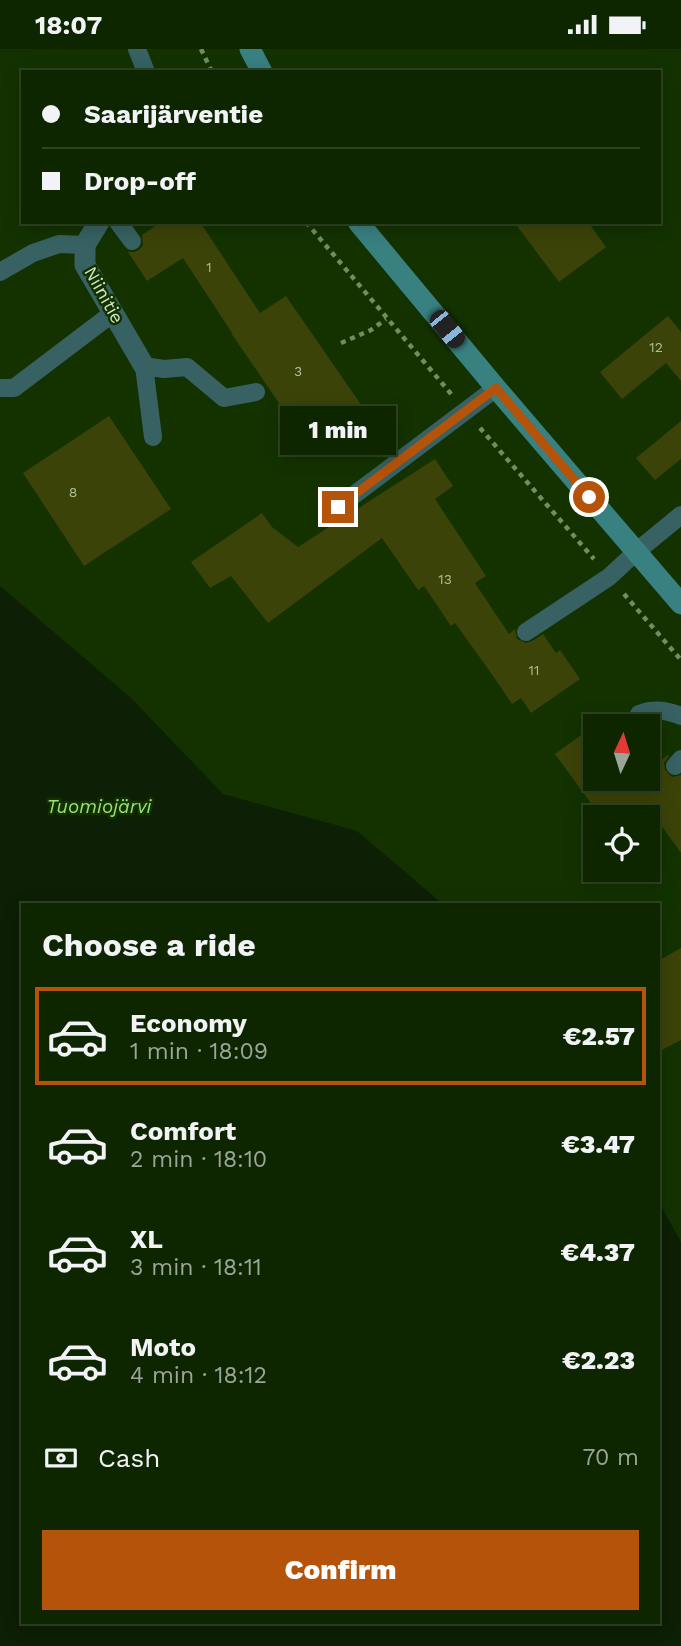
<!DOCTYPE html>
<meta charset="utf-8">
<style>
body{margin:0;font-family:"Work Sans",sans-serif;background:#172e0a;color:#f1f3f6;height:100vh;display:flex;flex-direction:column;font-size:26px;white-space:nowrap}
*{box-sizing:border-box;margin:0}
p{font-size:23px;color:#9ba599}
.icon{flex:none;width:38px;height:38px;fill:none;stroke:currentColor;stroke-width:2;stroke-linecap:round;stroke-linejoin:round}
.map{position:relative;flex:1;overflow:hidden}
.details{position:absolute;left:21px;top:854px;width:639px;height:721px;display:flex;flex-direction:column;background:#0e2600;border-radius:0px;box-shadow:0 4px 18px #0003,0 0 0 2px #2e4322}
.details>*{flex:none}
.top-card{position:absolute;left:21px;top:21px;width:640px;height:154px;border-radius:0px;box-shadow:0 4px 18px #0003,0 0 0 2px #2e4322;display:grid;align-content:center;height:154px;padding:0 21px;background:#0e2600}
.needle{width:46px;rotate:4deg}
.fabs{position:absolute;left:583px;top:665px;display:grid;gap:14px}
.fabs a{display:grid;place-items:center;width:77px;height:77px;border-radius:0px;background:#0e2600;box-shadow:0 4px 18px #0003,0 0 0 2px #2e4322;font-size:35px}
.end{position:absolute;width:32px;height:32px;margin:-16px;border:9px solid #b45309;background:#fff;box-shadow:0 0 0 4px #fff}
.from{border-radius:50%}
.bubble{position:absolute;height:49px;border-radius:0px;background:#0e2600;box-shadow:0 4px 18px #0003,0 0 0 2px #2e4322;font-size:23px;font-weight:800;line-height:49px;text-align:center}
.car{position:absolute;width:21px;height:42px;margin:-21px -10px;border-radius:9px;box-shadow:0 0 5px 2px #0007;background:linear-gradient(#222 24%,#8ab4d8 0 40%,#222 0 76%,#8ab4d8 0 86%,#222 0)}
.top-card b{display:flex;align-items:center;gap:24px;height:66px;font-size:26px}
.top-card b+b{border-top:2px solid #2e4322}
.top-card i{width:18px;height:18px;background:#f1f3f6}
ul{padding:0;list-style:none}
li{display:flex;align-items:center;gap:21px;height:98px;margin:0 14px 10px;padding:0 7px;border:4px solid transparent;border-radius:0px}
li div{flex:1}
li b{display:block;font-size:26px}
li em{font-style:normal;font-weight:800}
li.on{border-color:#b45309}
li>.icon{width:63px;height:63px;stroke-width:1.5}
h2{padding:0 21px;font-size:32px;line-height:84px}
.pay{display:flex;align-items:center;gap:18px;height:77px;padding:0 21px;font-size:26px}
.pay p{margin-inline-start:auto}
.button{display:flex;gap:14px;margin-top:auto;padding:14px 21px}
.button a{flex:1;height:80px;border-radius:0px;background:#b45309;color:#fff;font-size:28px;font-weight:800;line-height:80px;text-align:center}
.status{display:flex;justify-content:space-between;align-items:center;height:49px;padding:0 35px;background:#0e2600;direction:ltr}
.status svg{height:19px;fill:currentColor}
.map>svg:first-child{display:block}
.water{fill:#0d1f05}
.building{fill:#3c4308}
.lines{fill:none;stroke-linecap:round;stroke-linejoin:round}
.path{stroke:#718d63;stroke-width:4.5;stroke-dasharray:5 5;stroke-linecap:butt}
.lane{stroke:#376162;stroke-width:18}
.street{stroke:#376162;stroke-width:21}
.secondary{stroke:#398081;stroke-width:21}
.route{stroke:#b45309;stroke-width:9}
.labels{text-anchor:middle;stroke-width:5;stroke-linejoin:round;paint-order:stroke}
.number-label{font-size:14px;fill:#abbf96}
.street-label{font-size:18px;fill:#d0e8c6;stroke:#133200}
.water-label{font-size:19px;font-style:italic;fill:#99e376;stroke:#133200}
</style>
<div class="status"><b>18:07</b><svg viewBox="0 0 49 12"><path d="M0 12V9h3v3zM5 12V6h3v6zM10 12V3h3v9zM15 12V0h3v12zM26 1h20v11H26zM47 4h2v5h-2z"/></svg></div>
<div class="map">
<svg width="681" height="1597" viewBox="0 0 681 1597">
<rect width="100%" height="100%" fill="#133200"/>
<path class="water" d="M0 537 131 649 223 745 357 782 444 856H23V1573H658V1152L681 1193V1597H0Z"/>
<g class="building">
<path d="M161 173H200L260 264 286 247 364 360 309 398 231 284H232L183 209 147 232 128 203H134L139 201 143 196 142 186Z"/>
<path d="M514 173H588L606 198 559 233Z"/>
<path d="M668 267 681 283V332L666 314 622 350 600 323Z"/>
<path d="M109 367 171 460 84 517 23 424Z"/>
<path d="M681 372V410L655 431 636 409Z"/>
<path d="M435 410 453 437 435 450 486 527 475 534 509 585 515 580 517 590 526 594 532 592 543 585 556 604 560 601 580 630 531 664 521 649 512 655 491 624 455 574 451 577 424 537 418 541 382 489 268 574 231 527 210 539 191 513 262 464 272 478 298 498Z"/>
<path d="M595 676V730H648V721L668 706 669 707 664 714 665 721 672 728 681 726V804L646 755 627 768H601L555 705Z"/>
<path d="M681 899V991L658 1003V912Z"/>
</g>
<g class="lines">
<g class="path">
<path d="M201 0 212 23"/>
<path d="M306 173 452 346"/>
<path d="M341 294 371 281 386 270"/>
<path d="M480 379 594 510"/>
<path d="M624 545 681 611"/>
</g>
<g class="lane">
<path d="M137 0 146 23"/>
<path d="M118 173 132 192"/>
<path d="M0 223 33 204 59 195 85 196"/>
<path d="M0 339H14L113 264"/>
<path d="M153 388 144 317 164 320 187 318 224 349 256 343"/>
<path d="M338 458 496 339"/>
<path d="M526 583 609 528 636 503 681 466"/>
<path d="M639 665C653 659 667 661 681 667"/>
<path d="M675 717 681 710"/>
</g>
<path class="street" d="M99 173 85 196V216L144 317"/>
<g class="secondary">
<path d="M250 0 262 23"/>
<path d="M358 173 496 339 681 555"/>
</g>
</g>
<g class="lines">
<path class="route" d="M338 458 496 339 589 448"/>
</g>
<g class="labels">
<g class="number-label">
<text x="209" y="223">1</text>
<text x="656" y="303">12</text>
<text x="298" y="327">3</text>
<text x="73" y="448">8</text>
<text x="445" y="535">13</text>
<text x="534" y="626">11</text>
</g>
<g class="street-label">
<text transform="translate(104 246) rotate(61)" y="6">Niinitie</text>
</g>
<g class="water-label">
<text x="99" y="764">Tuomiojärvi</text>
</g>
</g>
</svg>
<div class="fabs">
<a><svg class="needle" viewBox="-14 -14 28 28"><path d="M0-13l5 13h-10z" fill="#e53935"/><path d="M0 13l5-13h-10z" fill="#9ba599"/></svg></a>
<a><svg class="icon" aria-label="locate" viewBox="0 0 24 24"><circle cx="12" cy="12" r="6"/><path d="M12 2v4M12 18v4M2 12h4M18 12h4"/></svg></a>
</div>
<i class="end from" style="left:589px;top:448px"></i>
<i class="end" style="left:338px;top:458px"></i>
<div class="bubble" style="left:280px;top:357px;width:116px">1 min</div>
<i class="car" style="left:447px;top:280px;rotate:141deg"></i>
<div class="top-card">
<b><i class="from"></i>Saarijärventie</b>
<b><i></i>Drop-off</b>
</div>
<section class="details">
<h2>Choose a ride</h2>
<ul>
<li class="on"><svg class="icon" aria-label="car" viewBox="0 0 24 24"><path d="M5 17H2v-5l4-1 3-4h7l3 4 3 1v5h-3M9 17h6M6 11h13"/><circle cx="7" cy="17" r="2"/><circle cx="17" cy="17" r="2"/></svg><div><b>Economy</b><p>1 min · 18:09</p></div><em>€2.57</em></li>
<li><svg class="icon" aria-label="car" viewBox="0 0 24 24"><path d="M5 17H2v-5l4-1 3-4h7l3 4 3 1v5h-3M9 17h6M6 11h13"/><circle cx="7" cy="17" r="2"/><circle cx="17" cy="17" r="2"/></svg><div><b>Comfort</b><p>2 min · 18:10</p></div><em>€3.47</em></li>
<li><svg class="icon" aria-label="car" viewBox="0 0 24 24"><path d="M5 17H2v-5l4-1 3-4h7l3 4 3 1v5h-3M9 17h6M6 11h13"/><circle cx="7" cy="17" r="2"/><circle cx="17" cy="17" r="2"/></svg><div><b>XL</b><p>3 min · 18:11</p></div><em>€4.37</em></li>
<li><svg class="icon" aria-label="car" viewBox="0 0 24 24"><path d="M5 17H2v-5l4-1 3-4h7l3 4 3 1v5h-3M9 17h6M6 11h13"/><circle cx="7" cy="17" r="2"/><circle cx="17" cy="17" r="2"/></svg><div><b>Moto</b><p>4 min · 18:12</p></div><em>€2.23</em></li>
</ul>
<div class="pay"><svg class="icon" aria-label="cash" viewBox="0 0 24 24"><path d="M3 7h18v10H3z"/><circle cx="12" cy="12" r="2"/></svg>Cash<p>70 m</p></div>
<div class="button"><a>Confirm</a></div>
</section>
</div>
